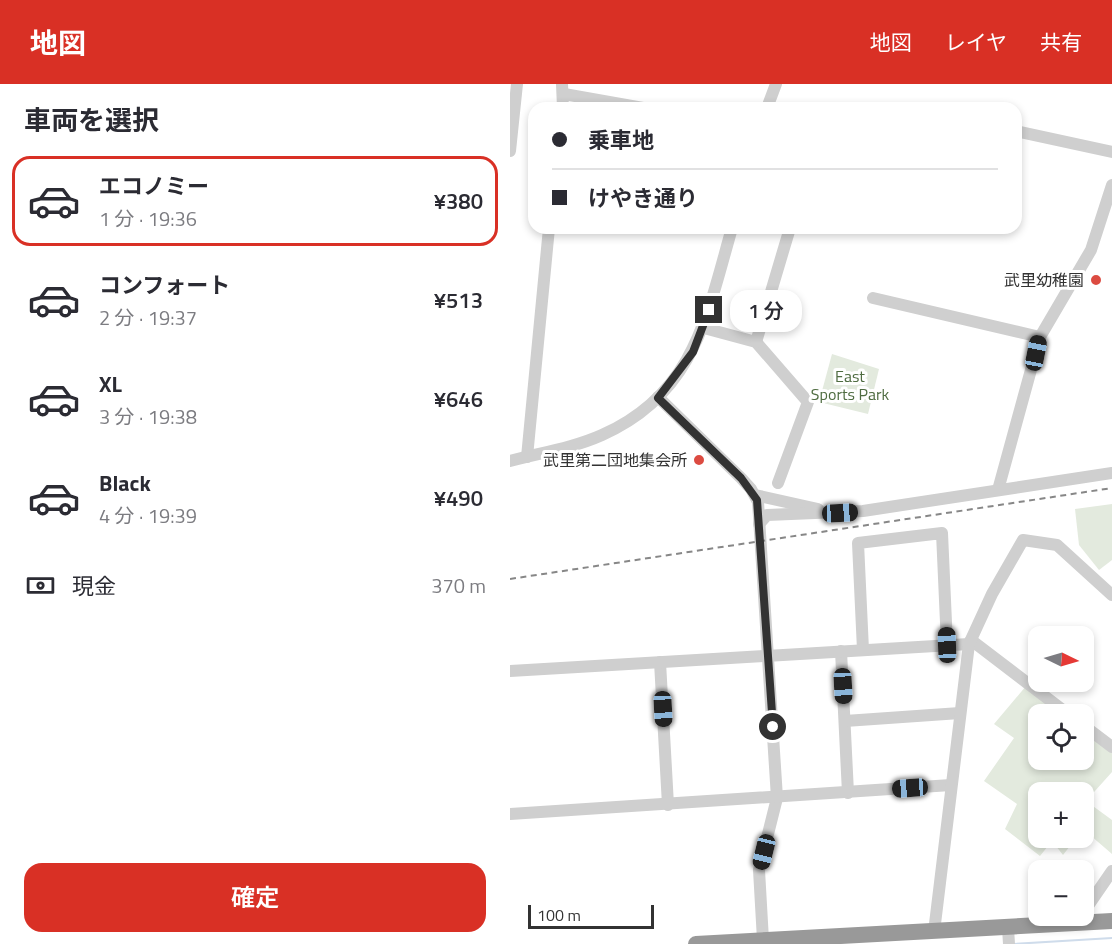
<!DOCTYPE html>
<html lang="ja">
<meta charset="utf-8">
<style>
body{margin:0;font-family:"Titillium Web","Noto Sans JP",sans-serif;background:#f7f7f7;color:#2b2b33;height:100vh;display:flex;flex-direction:column;font-size:22px;white-space:nowrap}
*{box-sizing:border-box;margin:0}
p{font-size:20px;color:#7c7c81}
.icon{flex:none;width:33px;height:33px;fill:none;stroke:currentColor;stroke-width:2;stroke-linecap:round;stroke-linejoin:round}
.map{position:relative;flex:1;overflow:hidden}
.side{display:flex;flex-direction:column;background:#fff;width:510px}
.side>*{flex:none}
.guide{position:absolute;left:18px;top:18px;width:494px;height:132px;border-radius:18px;box-shadow:0 3px 9px #0003;display:grid;align-content:center;height:132px;padding:0 24px;background:#fff}
.needle{width:39px;rotate:95deg}
.buttons{position:absolute;left:518px;top:542px;display:grid;gap:12px}
.buttons a{display:grid;place-items:center;width:66px;height:66px;border-radius:12px;background:#fff;box-shadow:0 3px 9px #0003;font-size:30px}
.scale{position:absolute;left:18px;bottom:15px;width:126px;box-sizing:border-box;padding-left:6px;border:3px solid #323232;border-top:0;font-size:16px;line-height:21px;white-space:nowrap;color:#323232;-webkit-text-stroke:4px #fff;paint-order:stroke}
.end{position:absolute;width:27px;height:27px;margin:-14px;border:8px solid #323232;background:#fff;box-shadow:0 0 0 3px #fff}
.from{border-radius:50%}
.bubble{position:absolute;height:42px;border-radius:18px;background:#fff;box-shadow:0 3px 9px #0003;font-size:20px;font-weight:600;line-height:42px;text-align:center}
.car{position:absolute;width:18px;height:36px;margin:-18px -9px;border-radius:8px;box-shadow:0 0 4px 2px #0007;background:linear-gradient(#222 24%,#8ab4d8 0 40%,#222 0 76%,#8ab4d8 0 86%,#222 0)}
.guide b{display:flex;align-items:center;gap:21px;height:57px;font-size:22px}
.guide b+b{border-top:2px solid #e1e1e2}
.guide i{width:15px;height:15px;background:#2b2b33}
ul{padding:0;list-style:none}
li{display:flex;align-items:center;gap:18px;height:90px;margin:0 12px 9px;padding:0 12px;border:3px solid transparent;border-radius:18px}
li div{flex:1}
li b{display:block;font-size:22px}
li em{font-style:normal;font-weight:600}
li.active{border-color:#d93025}
li>.icon{width:54px;height:54px;stroke-width:1.5}
h2{padding:0 24px;font-size:27px;line-height:72px}
.pay{display:flex;align-items:center;gap:15px;height:66px;padding:0 24px;font-size:22px}
.pay p{margin-inline-start:auto}
.primary-button{display:flex;gap:12px;margin-top:auto;padding:12px 24px}
.primary-button a{flex:1;height:69px;border-radius:18px;background:#d93025;color:#fff;font-size:24px;font-weight:600;line-height:69px;text-align:center}
header{display:flex;align-items:center;gap:36px;box-sizing:border-box;height:84px;padding:0 30px;background:#d93025;color:#fff}
header strong{font-size:28px}
nav{display:flex;gap:33px;margin-inline-start:auto;font-size:21px}
main{display:flex;flex:1;min-height:0}
.map>svg:first-child{display:block}
.green{fill:#e3eade}
.lines{fill:none;stroke-linecap:round;stroke-linejoin:round}
.stream{stroke:#cfdceb;stroke-width:2}
.minor{stroke:#cfcfcf;stroke-width:12}
.highway{stroke:#999;stroke-width:16}
.rail{stroke:#878787;stroke-width:2;stroke-dasharray:6 4.5;stroke-linecap:butt}
.route{stroke:#323232;stroke-width:8}
.poi-dot{fill:#dc4b41;stroke:#fff;stroke-width:2}
.labels{text-anchor:middle;stroke-width:6;stroke-linejoin:round;paint-order:stroke}
.poi-label{font-size:16px;fill:#323232;stroke:#fff;text-anchor:end}
.park-label{font-size:16px;fill:#4f6c41;stroke:#fff}
</style>
<header>
<strong>地図</strong>
<nav><a>地図</a><a>レイヤ</a><a>共有</a></nav>
</header>
<main>
<section class="side">
<h2>車両を選択</h2>
<ul>
<li class="active"><svg class="icon" aria-label="car" viewBox="0 0 24 24"><path d="M5 17H2v-5l4-1 3-4h7l3 4 3 1v5h-3M9 17h6M6 11h13"/><circle cx="7" cy="17" r="2"/><circle cx="17" cy="17" r="2"/></svg><div><b>エコノミー</b><p>1 分 · 19:36</p></div><em>¥380</em></li>
<li><svg class="icon" aria-label="car" viewBox="0 0 24 24"><path d="M5 17H2v-5l4-1 3-4h7l3 4 3 1v5h-3M9 17h6M6 11h13"/><circle cx="7" cy="17" r="2"/><circle cx="17" cy="17" r="2"/></svg><div><b>コンフォート</b><p>2 分 · 19:37</p></div><em>¥513</em></li>
<li><svg class="icon" aria-label="car" viewBox="0 0 24 24"><path d="M5 17H2v-5l4-1 3-4h7l3 4 3 1v5h-3M9 17h6M6 11h13"/><circle cx="7" cy="17" r="2"/><circle cx="17" cy="17" r="2"/></svg><div><b>XL</b><p>3 分 · 19:38</p></div><em>¥646</em></li>
<li><svg class="icon" aria-label="car" viewBox="0 0 24 24"><path d="M5 17H2v-5l4-1 3-4h7l3 4 3 1v5h-3M9 17h6M6 11h13"/><circle cx="7" cy="17" r="2"/><circle cx="17" cy="17" r="2"/></svg><div><b>Black</b><p>4 分 · 19:39</p></div><em>¥490</em></li>
</ul>
<div class="pay"><svg class="icon" aria-label="cash" viewBox="0 0 24 24"><path d="M3 7h18v10H3z"/><circle cx="12" cy="12" r="2"/></svg>現金<p>370 m</p></div>
<div class="primary-button"><a>確定</a></div>
</section>
<div class="map">
<svg width="602" height="860" viewBox="0 0 602 860">
<rect width="100%" height="100%" fill="#fff"/>
<g class="green">
<path d="M322 270 369 285 358 330 309 318Z"/>
<path d="M602 420V476L589 486 569 461 565 425Z"/>
<path d="M516 602 553 630H528V675H573V645L602 667V688L576 717 602 736V770L573 745V708H528V753H567L553 771 542 757 530 772 495 745 507 720 474 697 504 654 484 640Z"/>
</g>
<g class="lines">
<path class="stream" d="M503 860 602 854"/>
<g class="minor">
<path d="M52 0 53 24"/>
<path d="M54 10 133 24"/>
<path d="M257 24 266 0"/>
<path d="M506 47 602 68"/>
<path d="M0 67 7 0"/>
<path d="M363 214 530 253"/>
<path d="M194 244 246 258 298 318 268 399"/>
<path d="M246 258 280 144"/>
<path d="M148 313 231 394 241 405 248 418 267 714 249 786 253 856"/>
<path d="M17 373 39 144"/>
<path d="M0 377C30 369 63 364 92 351 185 310 197 231 222 144"/>
<path d="M488 406 530 253 581 166 602 101"/>
<path d="M245 411 308 425"/>
<path d="M249 440 257 431 353 427 602 389"/>
<path d="M461 556 558 630"/>
<path d="M353 566 348 459 432 449 437 561"/>
<path d="M331 567 338 709"/>
<path d="M150 578 158 721"/>
<path d="M0 587 459 560"/>
<path d="M335 637 450 629"/>
<path d="M573 641 602 663"/>
<path d="M0 730 441 701"/>
<path d="M573 829 602 787"/>
<path d="M498 844 499 860"/>
<path d="M424 848 459 560 482 510 513 456 547 461 602 511"/>
</g>
<path class="highway" d="M186 860 602 837"/>
<path class="rail" d="M0 495 602 404"/>
</g>
<g class="lines">
<path class="route" d="M199 226 183 268 148 314 231 394 247 416 263 643"/>
</g>
<g class="poi-dot">
<circle cx="586" cy="196" r="6"/>
<circle cx="189" cy="376" r="6"/>
</g>
<g class="labels">
<g class="poi-label">
<text x="574" y="202">武里幼稚園</text>
<text x="177" y="382">武里第二団地集会所</text>
</g>
<g class="park-label">
<text x="340" y="298">East<tspan x="340" dy="18">Sports Park</tspan></text>
</g>
</g>
</svg>
<div class="buttons">
<a><svg class="needle" viewBox="-14 -14 28 28"><path d="M0-13l5 13h-10z" fill="#e53935"/><path d="M0 13l5-13h-10z" fill="#7c7c81"/></svg></a>
<a><svg class="icon" aria-label="locate" viewBox="0 0 24 24"><circle cx="12" cy="12" r="6"/><path d="M12 2v4M12 18v4M2 12h4M18 12h4"/></svg></a>
<a>+</a>
<a>−</a>
</div>
<div class="scale">100 m</div>
<i class="end from" style="left:263px;top:643px"></i>
<i class="end" style="left:199px;top:226px"></i>
<div class="bubble" style="left:220px;top:206px;width:72px">1 分</div>
<i class="car" style="left:526px;top:269px;rotate:11deg"></i>
<i class="car" style="left:330px;top:429px;rotate:87deg"></i>
<i class="car" style="left:437px;top:561px;rotate:358deg"></i>
<i class="car" style="left:333px;top:602px;rotate:177deg"></i>
<i class="car" style="left:153px;top:625px;rotate:177deg"></i>
<i class="car" style="left:400px;top:704px;rotate:266deg"></i>
<i class="car" style="left:254px;top:768px;rotate:194deg"></i>
<div class="guide">
<b><i class="from"></i>乗車地</b>
<b><i></i>けやき通り</b>
</div>
</div>
</main>
